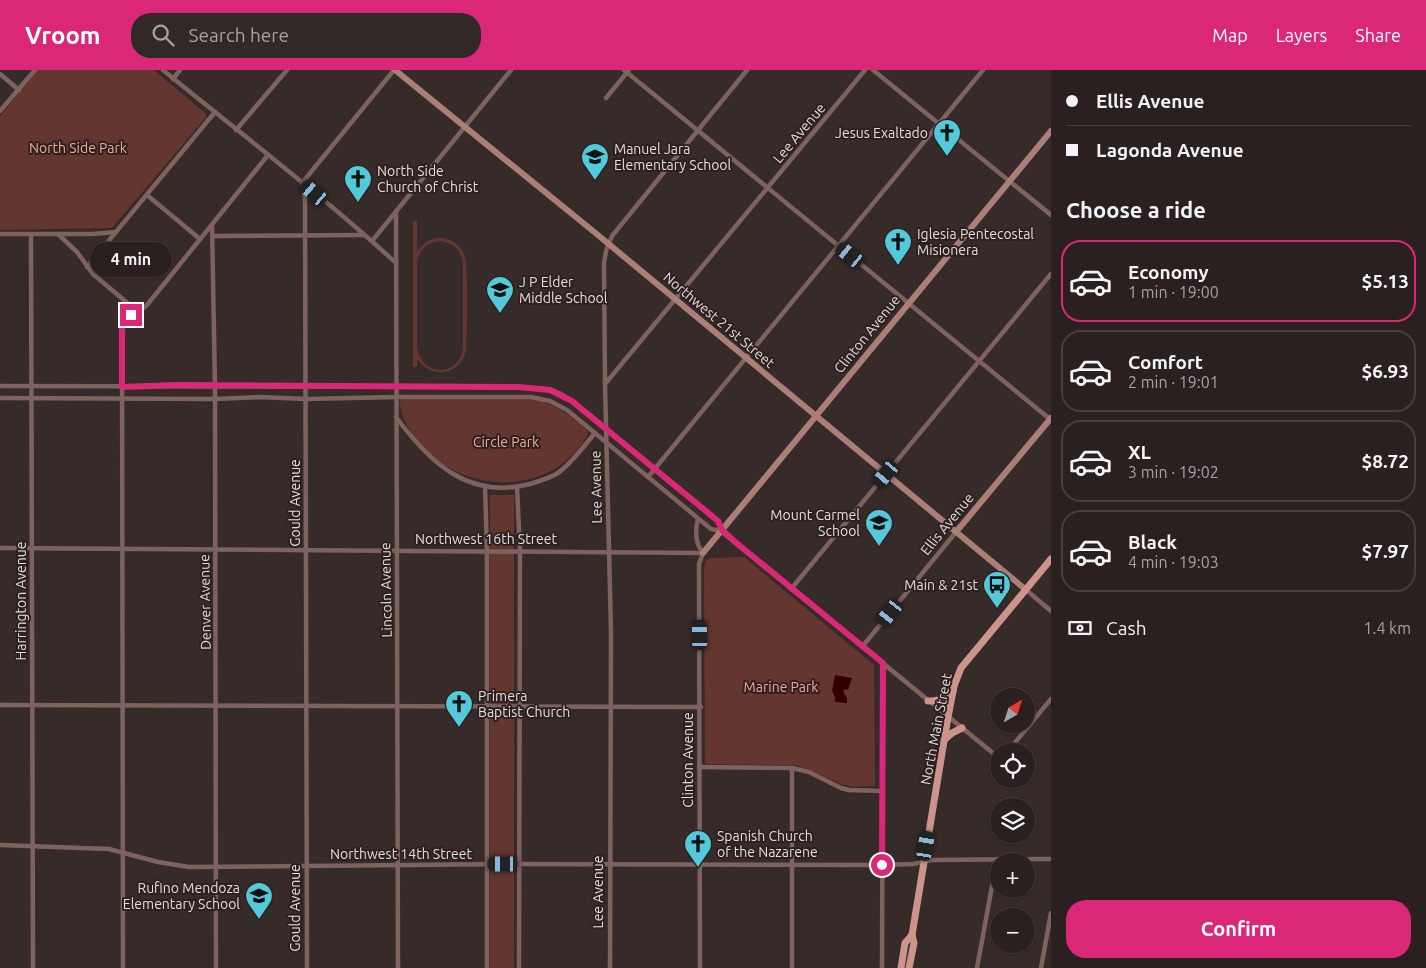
<!DOCTYPE html>
<meta charset="utf-8">
<style>
body{margin:0;font-family:Ubuntu,sans-serif;background:#312828;color:#f1f3f6;height:100vh;display:flex;flex-direction:column;font-size:19px;white-space:nowrap}
*{box-sizing:border-box;margin:0}
p{font-size:16px;color:#a5a3a4}
.icon{flex:none;width:28px;height:28px;fill:none;stroke:currentColor;stroke-width:2;stroke-linecap:round;stroke-linejoin:round}
.map{position:relative;flex:1;overflow:hidden}
.panel{display:flex;flex-direction:column;background:#29201f;width:375px}
.panel>*{flex:none}
.top-card{display:grid;align-content:center;height:110px;padding:0 15px;background:#29201f}
.needle{width:32px;rotate:39deg}
.tools{position:absolute;left:990px;top:618px;display:grid;gap:10px}
.tools a{display:grid;place-items:center;width:45px;height:45px;border-radius:50%;background:#29201f;box-shadow:0 1px 4px #0004,0 0 0 1px #453e3d;font-size:25px}
.end{position:absolute;width:22px;height:22px;margin:-11px;border:6px solid #db2777;background:#fff;box-shadow:0 0 0 2px #fff}
.from{border-radius:50%}
.bubble{position:absolute;height:35px;border-radius:18px;background:#29201f;box-shadow:0 1px 4px #0004,0 0 0 1px #453e3d;font-size:16px;font-weight:700;line-height:35px;text-align:center}
.car{position:absolute;width:15px;height:30px;margin:-15px -8px;border-radius:6px;box-shadow:0 0 4px 1px #0007;background:linear-gradient(#222 24%,#8ab4d8 0 40%,#222 0 76%,#8ab4d8 0 86%,#222 0)}
.top-card b{display:flex;align-items:center;gap:18px;height:48px;font-size:19px}
.top-card b+b{border-top:1px solid #453e3d}
.top-card i{width:12px;height:12px;background:#f1f3f6}
ul{padding:0;list-style:none}
li{display:flex;align-items:center;gap:15px;height:82px;margin:0 10px 8px;padding:0 5px;border:2px solid #453e3d;border-radius:20px}
li div{flex:1}
li b{display:block;font-size:19px}
li em{font-style:normal;font-weight:700}
li.on{border-color:#db2777}
li>.icon{width:45px;height:45px;stroke-width:1.5}
h2{padding:0 15px;font-size:22px;line-height:60px}
.pay{display:flex;align-items:center;gap:12px;height:55px;padding:0 15px;font-size:19px}
.pay p{margin-inline-start:auto}
.button{display:flex;gap:10px;margin-top:auto;padding:10px 15px}
.button a{flex:1;height:58px;border-radius:20px;background:#db2777;color:#fff;font-size:20px;font-weight:700;line-height:58px;text-align:center}
header{display:flex;align-items:center;gap:30px;box-sizing:border-box;height:70px;padding:0 25px;background:#db2777;color:#fff}
header strong{font-size:24px}
nav{display:flex;gap:28px;margin-inline-start:auto;font-size:18px}
.search{width:350px;height:45px;background:#312828;display:flex;align-items:center;gap:12px;box-sizing:border-box;padding:0 18px;border-radius:20px;color:#a5a3a4;font-size:19px}
main{display:flex;flex:1;min-height:0}
.map>svg:first-child{display:block}
.green{fill:#633630;fill-rule:evenodd}
.water{fill:#310000}
.lines{fill:none;stroke-linecap:round;stroke-linejoin:round}
.street{stroke:#7e625e;stroke-width:4.5}
.secondary{stroke:#ab7e77;stroke-width:6}
.primary{stroke:#cd948b;stroke-width:7}
.route{stroke:#db2777;stroke-width:6}
.labels{text-anchor:middle;stroke-width:4;stroke-linejoin:round;paint-order:stroke}
.street-label{font-size:14px;fill:#e4dcda;stroke:#2d2120}
.poi-label{font-size:14px;fill:#e4dcda;stroke:#2d2120;text-anchor:start}
.park-label{font-size:14px;fill:#f4a89d;stroke:#2d2120}
</style>
<header>
<strong>Vroom</strong>
<div class="search"><svg class="icon" aria-label="search" viewBox="0 0 24 24"><circle cx="10" cy="10" r="6"/><path d="M15 15l6 6"/></svg>Search here</div>
<nav><a>Map</a><a>Layers</a><a>Share</a></nav>
</header>
<main>
<div class="map">
<svg width="1051" height="898" viewBox="0 0 1051 898">
<rect width="100%" height="100%" fill="#372b29"/>
<g class="green">
<path d="M38 0H154L206 44V47L112 158 0 160V46Z"/>
<path d="M413 151H417V181C424 173 431 167 443 168 452 170 460 175 464 184 469 196 467 265 466 281 460 306 431 309 417 289V297H413ZM440 171C454 173 462 181 463 194V280C456 309 420 305 417 277V191C420 179 428 172 440 171Z"/>
<path d="M402 329H532C558 335 567 343 587 360L588 364C544 444 418 418 399 333Z"/>
<rect x="490" y="425" width="24" height="473"/>
<path d="M744 487 874 595 875 716 855 717 841 714 810 700 795 695 707 694 705 692 704 498 706 491 710 488Z"/>
</g>
<path class="water" d="M835 605 852 608 848 620 845 619 843 621 847 628V633L835 632V627L832 621Z"/>
<g class="lines">
<g class="street">
<path d="M163 0C241 64 322 125 396 193"/>
<path d="M624 0 1051 350"/>
<path d="M873 0 1051 145"/>
<path d="M0 4 19 20"/>
<path d="M173 9 180 0"/>
<path d="M606 28 629 0"/>
<path d="M0 41 35 0"/>
<path d="M236 60 287 0"/>
<path d="M147 125 200 169"/>
<path d="M396 141 398 898"/>
<path d="M212 155 215 317 216 898"/>
<path d="M0 164H92L116 162"/>
<path d="M31 165 33 898"/>
<path d="M59 165 77 182 93 204 138 242"/>
<path d="M212 166 364 165"/>
<path d="M372 171 511 0"/>
<path d="M87 197 215 42"/>
<path d="M605 314 604 193 606 181 612 166 747 0"/>
<path d="M0 316 518 317 546 319 561 324 571 331 718 451 721 461 999 688"/>
<path d="M0 328 215 329 259 327 306 329 396 327H531L550 331 567 340 711 459 721 461"/>
<path d="M396 347C430 393 469 430 530 414 540 411 550 408 558 403 572 393 584 376 595 363"/>
<path d="M648 407 983 0"/>
<path d="M485 416 487 481V898"/>
<path d="M517 417 520 481 519 898"/>
<path d="M698 449C695 461 695 473 703 483"/>
<path d="M0 478 703 483"/>
<path d="M791 519 1051 204"/>
<path d="M1025 519 1051 541"/>
<path d="M862 577 956 462"/>
<path d="M0 635 701 637"/>
<path d="M1008 681 1051 629"/>
<path d="M699 697 792 698 809 702 841 718 849 720 882 721"/>
<path d="M792 698V898"/>
<path d="M0 775 109 779 158 792 189 797 520 794 882 795 913 794 932 790 1051 789"/>
<path d="M123 898 122 259C126 245 138 244 147 235L268 85"/>
<path d="M307 898 305 128 302 113 394 0"/>
<path d="M610 898 611 562 605 314 865 0"/>
<path d="M700 898 699 494 703 483"/>
<path d="M882 898 883 593"/>
<path d="M977 898 997 789"/>
<path d="M1041 898 1051 843"/>
</g>
<g class="secondary">
<path d="M395 0 593 161 1025 519"/>
<path d="M956 462 1051 348"/>
<path d="M703 483 1051 61"/>
</g>
<g class="primary">
<path d="M928 631C939 631 946 629 953 621"/>
<path d="M945 669 952 663 962 658"/>
<path d="M901 898 905 873 912 865"/>
<path d="M909 898 914 873 912 865 948 647 954 616 961 598 1051 489"/>
</g>
</g>
<g class="lines">
<path class="route" d="M131 245 126 249 122 259V317L177 315 518 317 550 320 572 331 718 451 722 460 734 471 883 593 882 795"/>
</g>
<defs>
<symbol id="church-pin" viewBox="-11 -11 22 30"><path d="M0 17L-7.5 6A9.5 9.5 0 1 1 7.5 6Z" fill="#53cadc" stroke="#2d2120"/><path d="M-1.2-6h2.4v3.5h3.3v2.4h-3.3V6h-2.4V-.1h-3.3v-2.4h3.3Z" fill="#111"/></symbol>
<symbol id="school-pin" viewBox="-11 -11 22 30"><path d="M0 17L-7.5 6A9.5 9.5 0 1 1 7.5 6Z" fill="#53cadc" stroke="#2d2120"/><path d="M0-5L7-2L0 1L-7-2ZM-4 1L0 2.5L4 1V4Q0 6-4 4Z" fill="#111"/></symbol>
<symbol id="bus-pin" viewBox="-11 -11 22 30"><path d="M0 17L-7.5 6A9.5 9.5 0 1 1 7.5 6Z" fill="#53cadc" stroke="#2d2120"/><path d="M-5-6H5V4H4V6H2V4H-2V6H-4V4H-5ZM-3.5-4V0h7V-4ZM-3.5 1.2v1.5H-2V1.2ZM2 1.2v1.5H3.5V1.2Z" fill="#111"/></symbol>
</defs>
<g fill-rule="evenodd">
<use href="#church-pin" x="931" y="47" width="32" height="43"/>
<use href="#school-pin" x="579" y="71" width="32" height="43"/>
<use href="#church-pin" x="342" y="93" width="32" height="43"/>
<use href="#church-pin" x="882" y="156" width="32" height="43"/>
<use href="#school-pin" x="484" y="204" width="32" height="43"/>
<use href="#school-pin" x="863" y="437" width="32" height="43"/>
<use href="#bus-pin" x="981" y="499" width="32" height="43"/>
<use href="#church-pin" x="443" y="618" width="32" height="43"/>
<use href="#church-pin" x="682" y="758" width="32" height="43"/>
<use href="#school-pin" x="243" y="810" width="32" height="43"/>
</g>
<g class="labels">
<g class="street-label">
<text transform="translate(799 63) rotate(-50)" y="5">Lee Avenue</text>
<text transform="translate(719 250) rotate(40)" y="5">Northwest 21st Street</text>
<text transform="translate(867 264) rotate(-51)" y="5">Clinton Avenue</text>
<text transform="translate(596 417) rotate(-91)" y="5">Lee Avenue</text>
<text transform="translate(295 433) rotate(-90)" y="5">Gould Avenue</text>
<text transform="translate(947 454) rotate(-51)" y="5">Ellis Avenue</text>
<text x="486" y="474">Northwest 16th Street</text>
<text transform="translate(386 520) rotate(-91)" y="5">Lincoln Avenue</text>
<text transform="translate(21 531) rotate(-90)" y="5">Harrington Avenue</text>
<text transform="translate(205 532) rotate(-91)" y="5">Denver Avenue</text>
<text transform="translate(936 659) rotate(-79)" y="5">North Main Street</text>
<text transform="translate(688 690) rotate(-90)" y="5">Clinton Avenue</text>
<text x="401" y="789">Northwest 14th Street</text>
<text transform="translate(598 822) rotate(-90)" y="5">Lee Avenue</text>
<text transform="translate(295 838) rotate(-90)" y="5">Gould Avenue</text>
</g>
<g class="poi-label">
<text x="928" y="68" text-anchor="end">Jesus Exaltado</text>
<text x="614" y="84">Manuel Jara<tspan x="614" dy="16">Elementary School</tspan></text>
<text x="377" y="106">North Side<tspan x="377" dy="16">Church of Christ</tspan></text>
<text x="917" y="169">Iglesia Pentecostal<tspan x="917" dy="16">Misionera</tspan></text>
<text x="519" y="217">J P Elder<tspan x="519" dy="16">Middle School</tspan></text>
<text x="860" y="450" text-anchor="end">Mount Carmel<tspan x="860" dy="16">School</tspan></text>
<text x="978" y="520" text-anchor="end">Main &amp; 21st</text>
<text x="478" y="631">Primera<tspan x="478" dy="16">Baptist Church</tspan></text>
<text x="717" y="771">Spanish Church<tspan x="717" dy="16">of the Nazarene</tspan></text>
<text x="240" y="823" text-anchor="end">Rufino Mendoza<tspan x="240" dy="16">Elementary School</tspan></text>
</g>
<g class="park-label">
<text x="78" y="83">North Side Park</text>
<text x="506" y="377">Circle Park</text>
<text x="781" y="622">Marine Park</text>
</g>
</g>
</svg>
<div class="tools">
<a><svg class="needle" viewBox="-14 -14 28 28"><path d="M0-13l5 13h-10z" fill="#e53935"/><path d="M0 13l5-13h-10z" fill="#a5a3a4"/></svg></a>
<a><svg class="icon" aria-label="locate" viewBox="0 0 24 24"><circle cx="12" cy="12" r="6"/><path d="M12 2v4M12 18v4M2 12h4M18 12h4"/></svg></a>
<a><svg class="icon" aria-label="layers" viewBox="0 0 24 24"><path d="M12 4l9 5-9 5-9-5zM3 14l9 5 9-5"/></svg></a>
<a>+</a>
<a>−</a>
</div>
<i class="end from" style="left:882px;top:795px"></i>
<i class="end" style="left:131px;top:245px"></i>
<div class="bubble" style="left:90px;top:172px;width:82px">4 min</div>
<i class="car" style="left:314px;top:123px;rotate:310deg"></i>
<i class="car" style="left:850px;top:185px;rotate:309deg"></i>
<i class="car" style="left:886px;top:404px;rotate:220deg"></i>
<i class="car" style="left:890px;top:543px;rotate:219deg"></i>
<i class="car" style="left:700px;top:565px;rotate:359deg"></i>
<i class="car" style="left:926px;top:776px;rotate:10deg"></i>
<i class="car" style="left:503px;top:794px;rotate:270deg"></i>
</div>
<section class="panel">
<div class="top-card">
<b><i class="from"></i>Ellis Avenue</b>
<b><i></i>Lagonda Avenue</b>
</div>
<h2>Choose a ride</h2>
<ul>
<li class="on"><svg class="icon" aria-label="car" viewBox="0 0 24 24"><path d="M5 17H2v-5l4-1 3-4h7l3 4 3 1v5h-3M9 17h6M6 11h13"/><circle cx="7" cy="17" r="2"/><circle cx="17" cy="17" r="2"/></svg><div><b>Economy</b><p>1 min · 19:00</p></div><em>$5.13</em></li>
<li><svg class="icon" aria-label="car" viewBox="0 0 24 24"><path d="M5 17H2v-5l4-1 3-4h7l3 4 3 1v5h-3M9 17h6M6 11h13"/><circle cx="7" cy="17" r="2"/><circle cx="17" cy="17" r="2"/></svg><div><b>Comfort</b><p>2 min · 19:01</p></div><em>$6.93</em></li>
<li><svg class="icon" aria-label="car" viewBox="0 0 24 24"><path d="M5 17H2v-5l4-1 3-4h7l3 4 3 1v5h-3M9 17h6M6 11h13"/><circle cx="7" cy="17" r="2"/><circle cx="17" cy="17" r="2"/></svg><div><b>XL</b><p>3 min · 19:02</p></div><em>$8.72</em></li>
<li><svg class="icon" aria-label="car" viewBox="0 0 24 24"><path d="M5 17H2v-5l4-1 3-4h7l3 4 3 1v5h-3M9 17h6M6 11h13"/><circle cx="7" cy="17" r="2"/><circle cx="17" cy="17" r="2"/></svg><div><b>Black</b><p>4 min · 19:03</p></div><em>$7.97</em></li>
</ul>
<div class="pay"><svg class="icon" aria-label="cash" viewBox="0 0 24 24"><path d="M3 7h18v10H3z"/><circle cx="12" cy="12" r="2"/></svg>Cash<p>1.4 km</p></div>
<div class="button"><a>Confirm</a></div>
</section>
</main>
